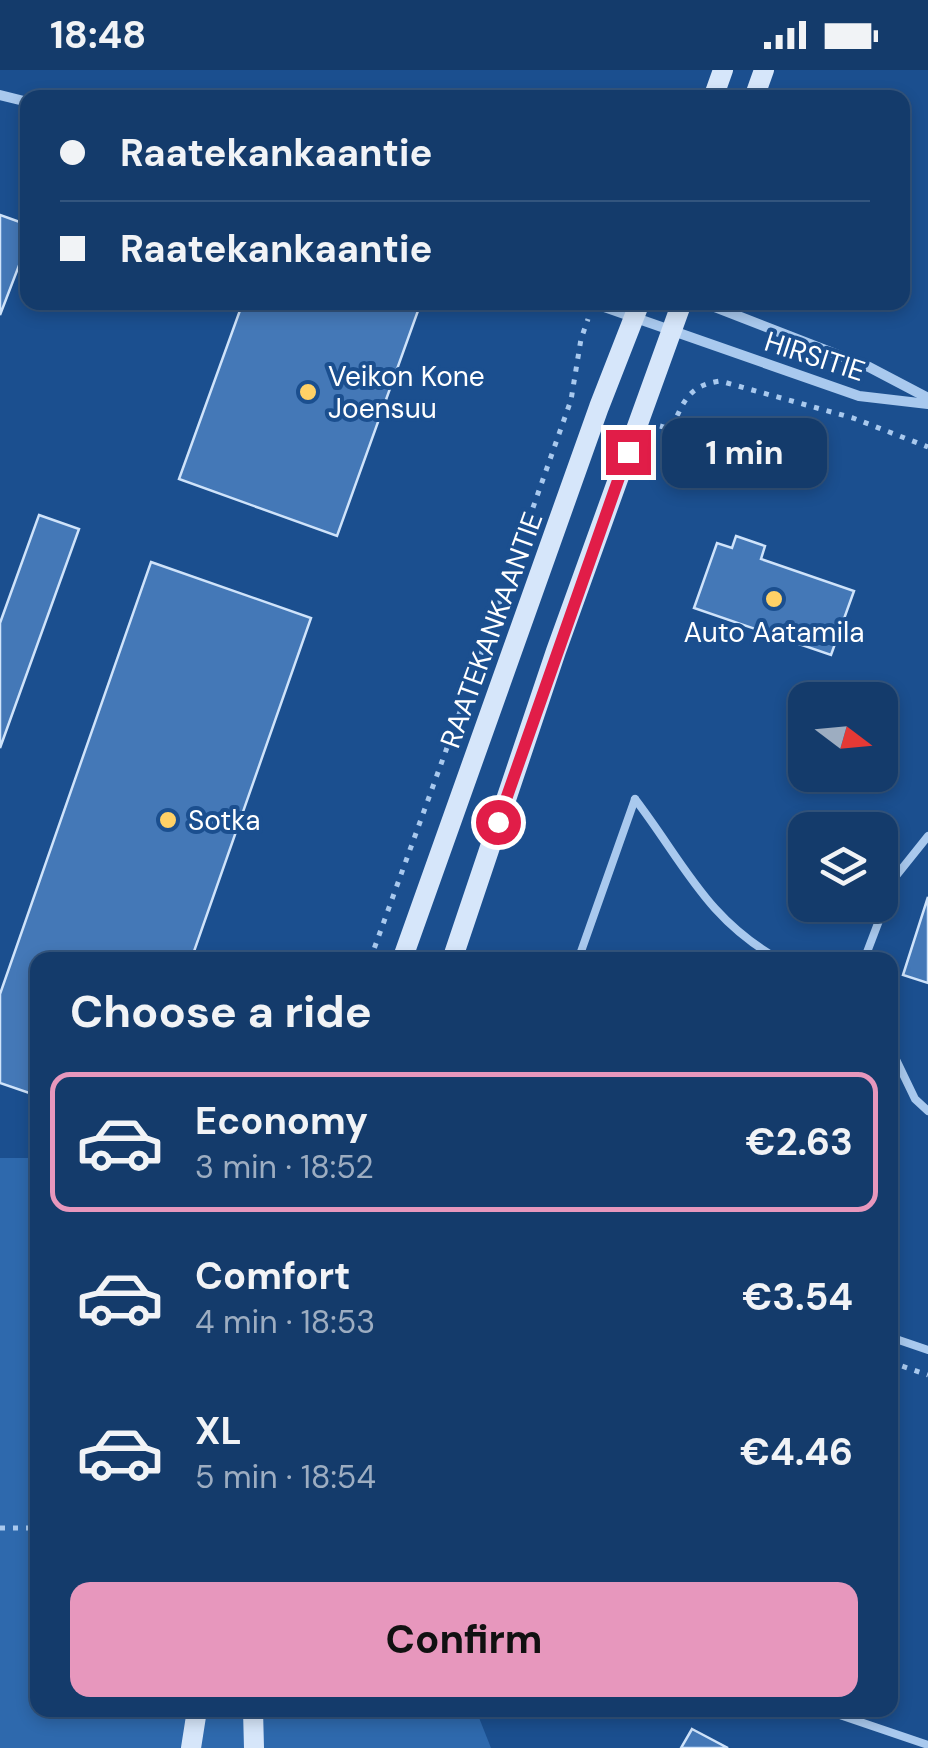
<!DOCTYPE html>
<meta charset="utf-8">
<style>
body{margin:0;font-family:"DM Sans",sans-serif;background:#214673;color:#f1f3f6;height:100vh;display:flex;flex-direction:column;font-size:38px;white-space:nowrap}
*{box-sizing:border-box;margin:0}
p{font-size:32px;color:#9dadc1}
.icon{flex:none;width:55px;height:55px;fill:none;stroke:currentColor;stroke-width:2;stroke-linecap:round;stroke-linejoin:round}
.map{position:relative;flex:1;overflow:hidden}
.side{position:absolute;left:30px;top:882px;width:868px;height:765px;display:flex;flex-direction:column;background:#143b6b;border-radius:20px;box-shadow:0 5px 15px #0003,0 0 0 2px #33557e}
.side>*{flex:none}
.banner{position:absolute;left:20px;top:20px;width:890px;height:220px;border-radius:20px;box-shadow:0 5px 15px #0003,0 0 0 2px #33557e;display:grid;align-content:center;height:220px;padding:0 40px;background:#143b6b}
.needle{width:65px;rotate:106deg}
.buttons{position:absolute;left:788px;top:612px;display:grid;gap:20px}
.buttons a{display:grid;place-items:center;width:110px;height:110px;border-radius:20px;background:#143b6b;box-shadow:0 5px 15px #0003,0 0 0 2px #33557e;font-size:50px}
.end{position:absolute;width:45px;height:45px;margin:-22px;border:12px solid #e11d48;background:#fff;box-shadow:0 0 0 5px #fff}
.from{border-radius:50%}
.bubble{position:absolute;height:70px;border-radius:20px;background:#143b6b;box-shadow:0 5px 15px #0003,0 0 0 2px #33557e;font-size:32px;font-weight:700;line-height:70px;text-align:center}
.banner b{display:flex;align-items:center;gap:35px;height:95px;font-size:38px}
.banner b+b{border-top:2px solid #33557e}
.banner i{width:25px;height:25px;background:#f1f3f6}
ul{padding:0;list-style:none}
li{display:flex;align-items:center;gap:30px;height:140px;margin:0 20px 15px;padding:0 20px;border:5px solid transparent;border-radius:20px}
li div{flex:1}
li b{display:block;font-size:38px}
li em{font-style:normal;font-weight:700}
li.current{border-color:#e797bd}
li>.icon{width:90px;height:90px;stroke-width:1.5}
h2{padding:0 40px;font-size:45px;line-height:120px}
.button{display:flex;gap:20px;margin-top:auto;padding:20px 40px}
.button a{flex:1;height:115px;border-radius:20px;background:#e797bd;color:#111;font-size:40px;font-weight:700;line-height:115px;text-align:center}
.status{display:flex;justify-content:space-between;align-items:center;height:70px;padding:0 50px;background:#143b6b;direction:ltr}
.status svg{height:28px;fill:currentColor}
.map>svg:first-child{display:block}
.green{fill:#2e69ad}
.building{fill:#4478b7;stroke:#cfe3fa;stroke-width:2.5}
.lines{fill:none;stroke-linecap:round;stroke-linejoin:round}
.path{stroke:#a9c9ee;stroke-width:5;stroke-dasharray:5 8;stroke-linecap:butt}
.service{stroke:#a9c9ee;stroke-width:8}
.minor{stroke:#a9c9ee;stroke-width:10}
.secondary{stroke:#d6e6fa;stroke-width:20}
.route{stroke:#e11d48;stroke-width:12}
.poi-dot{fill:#ffd166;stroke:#1b4f8f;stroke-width:4}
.labels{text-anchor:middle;stroke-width:8;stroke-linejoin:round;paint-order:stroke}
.street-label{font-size:28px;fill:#fff;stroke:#1b4f8f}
.poi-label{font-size:28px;fill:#fff;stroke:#1b4f8f;text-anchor:start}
</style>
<div class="status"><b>18:48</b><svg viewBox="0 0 49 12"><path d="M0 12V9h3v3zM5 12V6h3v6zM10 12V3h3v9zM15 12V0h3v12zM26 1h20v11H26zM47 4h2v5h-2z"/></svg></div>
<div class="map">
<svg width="928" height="1678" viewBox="0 0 928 1678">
<rect width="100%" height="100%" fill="#1b4f8f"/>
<path class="green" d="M0 1088H37L38 1640H476L491 1678H0Z"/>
<g class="building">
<path d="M0 145 28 155V172L0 245Z"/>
<path d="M243 232H404L419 238 337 466 179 409Z"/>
<path d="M39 445 79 459 0 678V553Z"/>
<path d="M736 466 765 476 761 489 854 521 831 585 694 538 717 473 732 478Z"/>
<path d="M151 492 311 548 191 890H38V1026L0 1013V924Z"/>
<path d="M928 827V913L903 905Z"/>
<path d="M692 1659 728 1678H681Z"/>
</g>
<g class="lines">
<g class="path">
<path d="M660 356 671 359C684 332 687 316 720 311L853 348 928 377"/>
<path d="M494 548 571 330 581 269 588 249"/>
<path d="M370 890 490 559"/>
<path d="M890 1292 928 1305"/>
<path d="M0 1458H29L38 1455"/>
</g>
<g class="service">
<path d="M635 729C684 793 706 849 780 890"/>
<path d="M578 890 635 729"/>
<path d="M864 890 896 806 928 766"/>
<path d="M890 977 915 1029 928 1041"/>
<path d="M890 1267 928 1280"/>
<path d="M825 1640 928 1675"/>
</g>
<g class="minor">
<path d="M0 25 28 32"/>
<path d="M590 232 859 326 928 334"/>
<path d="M702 232 869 297 928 328"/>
</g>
<g class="secondary">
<path d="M713 28 723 0"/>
<path d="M754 28 764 0"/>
<path d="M402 890 599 337 640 232"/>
<path d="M452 890 556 581 682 232"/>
<path d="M253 1640 254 1678"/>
<path d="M191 1678 197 1640"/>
</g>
</g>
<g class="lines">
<path class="route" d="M498 752 628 382"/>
</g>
<g class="poi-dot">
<circle cx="308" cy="322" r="10"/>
<circle cx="774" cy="529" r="10"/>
<circle cx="168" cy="750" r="10"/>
</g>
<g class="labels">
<g class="street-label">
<text transform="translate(815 286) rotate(18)" y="10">HIRSITIE</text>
<text transform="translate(491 560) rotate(-70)" y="10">RAATEKANKAANTIE</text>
</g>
<g class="poi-label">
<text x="328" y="316">Veikon Kone<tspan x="328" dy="32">Joensuu</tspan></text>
<text x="774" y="572" text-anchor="middle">Auto Aatamila</text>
<text x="188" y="760">Sotka</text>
</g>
</g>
</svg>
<div class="buttons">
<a><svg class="needle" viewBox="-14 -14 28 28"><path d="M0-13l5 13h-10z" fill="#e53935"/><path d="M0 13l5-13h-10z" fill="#9dadc1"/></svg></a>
<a><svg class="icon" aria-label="layers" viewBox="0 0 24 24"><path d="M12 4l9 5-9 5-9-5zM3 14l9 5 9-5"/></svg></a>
</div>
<i class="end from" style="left:498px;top:752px"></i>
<i class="end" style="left:628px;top:382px"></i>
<div class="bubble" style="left:662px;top:348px;width:165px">1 min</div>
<div class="banner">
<b><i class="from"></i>Raatekankaantie</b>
<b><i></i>Raatekankaantie</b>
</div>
<section class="side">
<h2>Choose a ride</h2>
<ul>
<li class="current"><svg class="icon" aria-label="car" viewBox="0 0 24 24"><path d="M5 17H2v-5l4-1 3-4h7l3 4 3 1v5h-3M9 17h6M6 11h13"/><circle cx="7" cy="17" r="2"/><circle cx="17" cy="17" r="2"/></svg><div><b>Economy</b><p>3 min · 18:52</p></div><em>€2.63</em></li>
<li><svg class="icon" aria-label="car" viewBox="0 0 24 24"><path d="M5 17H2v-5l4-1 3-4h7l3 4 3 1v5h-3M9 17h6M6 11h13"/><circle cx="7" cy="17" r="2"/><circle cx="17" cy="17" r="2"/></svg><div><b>Comfort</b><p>4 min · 18:53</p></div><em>€3.54</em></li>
<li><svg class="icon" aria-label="car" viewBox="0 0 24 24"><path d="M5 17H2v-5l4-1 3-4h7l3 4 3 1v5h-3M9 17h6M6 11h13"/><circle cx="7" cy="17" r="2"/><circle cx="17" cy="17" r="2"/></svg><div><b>XL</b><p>5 min · 18:54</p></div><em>€4.46</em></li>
</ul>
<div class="button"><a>Confirm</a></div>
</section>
</div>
